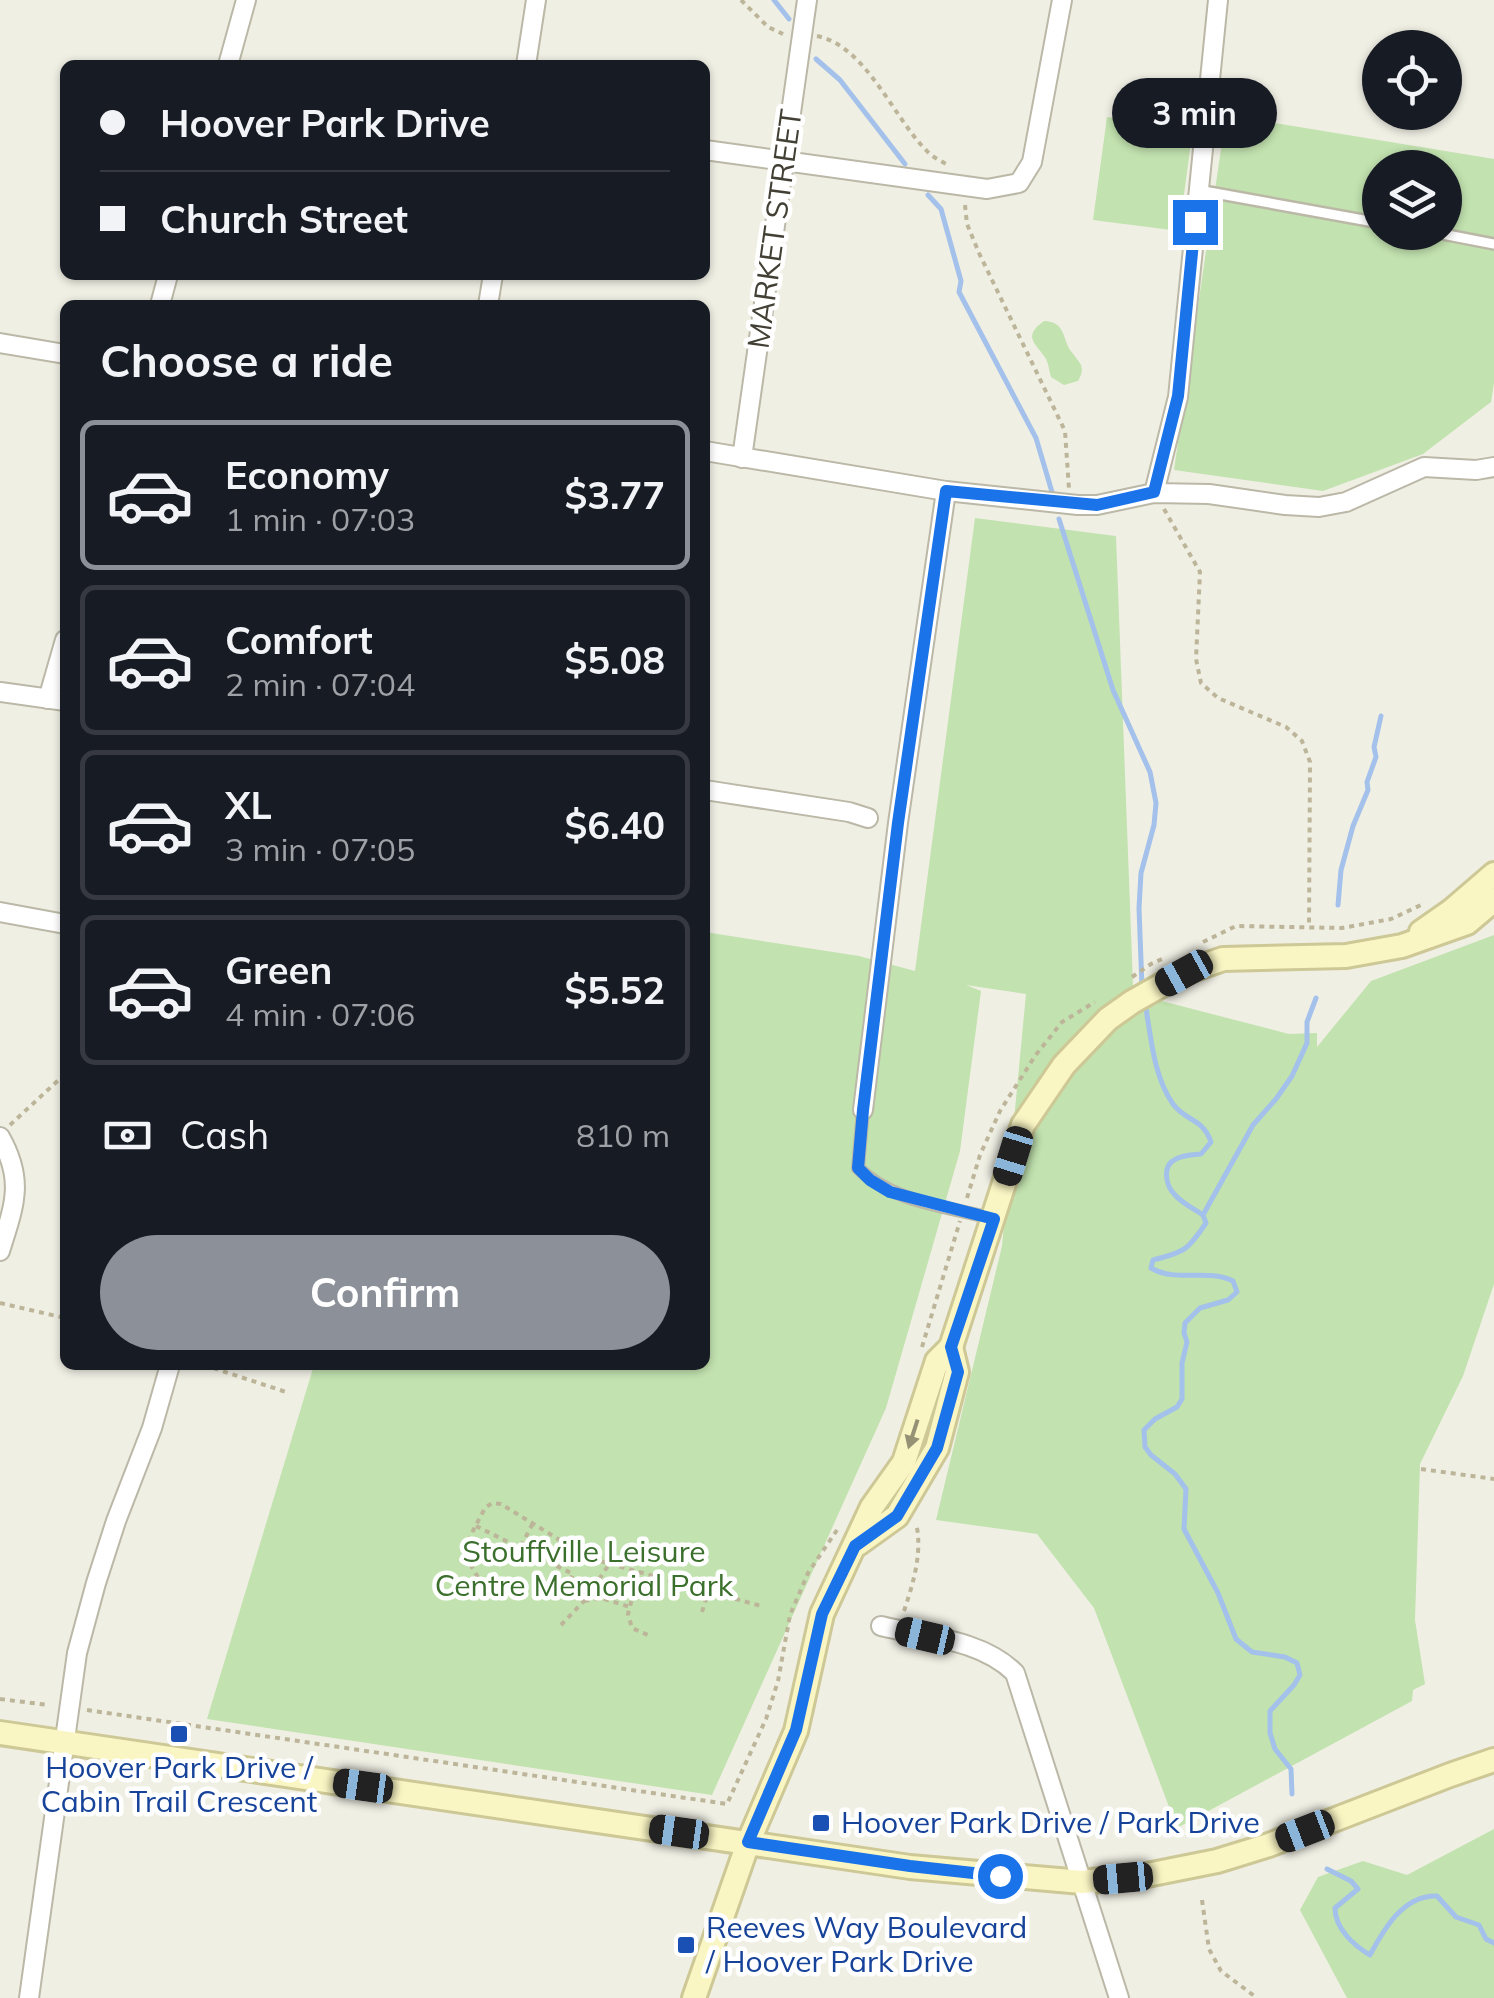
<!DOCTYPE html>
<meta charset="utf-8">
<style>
body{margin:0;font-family:Mulish,sans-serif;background:#242831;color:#f1f3f6;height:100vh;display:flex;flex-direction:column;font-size:38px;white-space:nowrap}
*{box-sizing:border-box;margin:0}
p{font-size:32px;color:#9ea1a6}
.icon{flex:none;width:55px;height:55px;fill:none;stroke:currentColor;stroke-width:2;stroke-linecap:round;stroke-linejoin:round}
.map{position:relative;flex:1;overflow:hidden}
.drawer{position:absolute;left:60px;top:300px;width:650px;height:1070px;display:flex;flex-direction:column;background:#171b24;border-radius:15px;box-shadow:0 2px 8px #0004}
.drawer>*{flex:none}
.guide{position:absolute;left:60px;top:60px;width:650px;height:220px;border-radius:15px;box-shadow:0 2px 8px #0004;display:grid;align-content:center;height:220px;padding:0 40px;background:#171b24}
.controls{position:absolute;left:1362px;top:30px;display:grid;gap:20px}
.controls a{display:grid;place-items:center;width:100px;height:100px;border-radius:50%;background:#171b24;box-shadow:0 2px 8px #0004;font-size:50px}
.end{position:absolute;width:45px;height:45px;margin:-22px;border:12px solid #1a73e8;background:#fff;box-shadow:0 0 0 5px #fff}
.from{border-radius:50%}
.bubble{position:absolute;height:70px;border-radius:35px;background:#171b24;box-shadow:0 2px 8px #0004;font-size:32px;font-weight:700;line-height:70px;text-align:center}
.car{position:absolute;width:30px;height:60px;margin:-30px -15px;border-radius:12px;box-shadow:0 0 8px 2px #0007;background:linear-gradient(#222 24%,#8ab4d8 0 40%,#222 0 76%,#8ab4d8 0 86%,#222 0)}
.guide b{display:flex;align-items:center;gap:35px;height:95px;font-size:38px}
.guide b+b{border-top:2px solid #363941}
.guide i{width:25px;height:25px;background:#f1f3f6}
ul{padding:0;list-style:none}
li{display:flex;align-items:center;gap:30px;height:150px;margin:0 20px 15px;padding:0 20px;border:5px solid #363941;border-radius:15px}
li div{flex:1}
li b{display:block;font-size:38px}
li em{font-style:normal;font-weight:700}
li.active{border-color:#8c9099}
li>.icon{width:90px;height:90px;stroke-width:1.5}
h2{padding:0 40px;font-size:45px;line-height:120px}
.pay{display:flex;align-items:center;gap:25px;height:110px;padding:0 40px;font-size:38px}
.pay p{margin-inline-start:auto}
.cta{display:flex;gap:20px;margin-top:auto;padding:20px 40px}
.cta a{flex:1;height:115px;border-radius:60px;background:#8c9099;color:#fff;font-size:40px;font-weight:700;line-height:115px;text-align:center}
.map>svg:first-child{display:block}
.green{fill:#c2e2af;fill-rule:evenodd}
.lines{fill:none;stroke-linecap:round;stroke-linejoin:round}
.stream{stroke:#a3c1ea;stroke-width:5}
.lane-casing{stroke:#bbb8a7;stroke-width:14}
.street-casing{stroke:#bbb8a7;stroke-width:22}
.secondary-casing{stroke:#cdc896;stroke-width:28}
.path{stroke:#bcb599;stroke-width:4;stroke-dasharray:5 5;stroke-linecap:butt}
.lane{stroke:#fff;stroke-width:9}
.street{stroke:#fff;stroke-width:18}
.secondary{stroke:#faf6c4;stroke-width:22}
.oneway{fill:#959175}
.route{stroke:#1a73e8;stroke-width:12}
.transit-dot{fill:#1a4fb4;stroke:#fff;stroke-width:4}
.labels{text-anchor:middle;stroke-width:9;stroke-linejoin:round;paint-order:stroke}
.street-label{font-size:30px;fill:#423f34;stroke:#fff}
.park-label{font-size:30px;fill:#3a6f2c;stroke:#fff}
.transit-label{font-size:30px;fill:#164399;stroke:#fff;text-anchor:start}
</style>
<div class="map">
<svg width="1494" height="1998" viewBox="0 0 1494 1998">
<rect width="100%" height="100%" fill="#f0efe4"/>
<g class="green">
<path d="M1226 115 1494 159V383L1491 402 1423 454 1323 491 1174 470ZM1380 168H1445V232H1380Z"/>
<path d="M1107 117 1193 128 1179 231 1093 220Z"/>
<path d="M1044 321C1065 322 1062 336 1070 350 1072 352 1080 363 1081 365 1083 372 1081 375 1078 381L1064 385 1051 377C1049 371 1049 365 1046 359 1037 344 1021 337 1044 321Z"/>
<path d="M975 518 1116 536 1134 1012 1138 1013 1154 999 1289 1034 1317 1033V1047L1371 981 1494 935V1284L1463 1376 1420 1464 1415 1620 1425 1684 1413 1690 1412 1701 1177 1828 1094 1608 1037 1534 936 1520 1002 1246 1026 994 966 985 981 991 960 1151 886 1408 712 1795 207 1719 314 1365H705V932L859 956 915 971Z"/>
<path d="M1494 1829V1998H1347L1300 1910 1318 1877 1363 1861 1407 1875Z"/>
</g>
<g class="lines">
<g class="stream">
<path d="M774 0 789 19"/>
<path d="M816 59 840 80 905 164"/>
<path d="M928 195 941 209 961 281 959 292 1036 438 1052 492"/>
<path d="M1059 519 1113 690 1150 772 1156 803 1154 825 1141 873 1139 908 1142 987"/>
<path d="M1338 905 1341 870 1353 826 1368 790 1367 782 1376 757 1374 747 1381 716"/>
<path d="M1145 1003C1151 1035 1153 1076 1173 1104 1185 1121 1203 1118 1211 1142L1201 1154C1193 1155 1183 1155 1176 1159 1162 1165 1165 1185 1175 1195 1182 1203 1194 1209 1203 1215"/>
<path d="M1292 1794 1291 1769 1275 1749 1270 1733V1711L1294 1685 1300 1675 1297 1663 1285 1657 1252 1652 1236 1639 1218 1593 1184 1529 1186 1489 1175 1474 1151 1455 1145 1447 1144 1430 1155 1419 1177 1407 1182 1399V1363L1187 1342 1184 1333 1185 1323 1200 1308 1228 1300 1237 1292 1233 1281C1208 1268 1176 1283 1151 1268L1153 1260C1185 1252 1188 1250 1206 1223L1203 1215 1253 1125 1276 1099 1292 1076 1307 1043V1022L1316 998"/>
<path d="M1327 1869 1351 1881 1358 1889 1335 1908C1335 1928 1353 1945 1370 1955 1384 1929 1403 1895 1437 1896L1456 1917 1479 1925 1486 1939 1494 1943"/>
</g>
<defs>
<g id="lane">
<path d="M1198 190 1380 223"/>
<path d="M1432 232 1494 244"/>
<path d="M863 1110 858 1168C892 1202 945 1206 990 1218"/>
</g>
<g id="street">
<path d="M228 65 246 0"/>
<path d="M526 65 536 0"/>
<path d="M705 150 987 189 1019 183 1032 162 1062 0"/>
<path d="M160 305 168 275"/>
<path d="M488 305 493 275"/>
<path d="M0 343 65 354"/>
<path d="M705 451 946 491 1078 505H1097L1154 493 1209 494 1285 505 1319 507 1346 502 1424 467 1476 470 1494 467"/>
<path d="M742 458 807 0"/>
<path d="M1154 493 1178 397 1218 0"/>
<path d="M0 692 65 701"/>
<path d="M48 699 65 640"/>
<path d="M705 790 849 812 868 818"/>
<path d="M0 912 65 924"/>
<path d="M863 1110 898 823 946 491"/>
<path d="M0 1137C25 1181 14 1206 0 1251"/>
<path d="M881 1626C925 1637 981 1639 1015 1673L1119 1998"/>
<path d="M29 1998 77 1653 96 1583 116 1521 152 1428 170 1365"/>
</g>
<g id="secondary">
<path d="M1421 932 1451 911 1494 874"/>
<path d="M858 1544 897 1516 937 1448 957 1372 951 1347"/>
<path d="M0 1733 910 1867 1082 1882 1147 1875 1217 1861 1269 1845 1450 1775 1494 1760"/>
<path d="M694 1998 748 1843 796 1731 822 1614 872 1507 904 1462 937 1361 951 1347 1023 1125 1064 1065 1108 1019 1132 1002 1183 973 1223 959 1346 956 1402 946 1467 923 1494 900"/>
</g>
</defs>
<use href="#lane" class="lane-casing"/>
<use href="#street" class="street-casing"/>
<use href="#secondary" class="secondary-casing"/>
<g class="path">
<path d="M741 0 768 27 783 34"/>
<path d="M817 36C866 46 893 117 926 150 931 156 939 160 946 164"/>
<path d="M965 205 967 224 979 253 1065 431 1069 489"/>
<path d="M1164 509 1200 572 1196 659 1201 683 1218 698 1286 727 1302 741 1310 762 1309 927"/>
<path d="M1203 942 1236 926 1342 928 1391 919 1421 905"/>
<path d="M1132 977 1151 964 1162 959"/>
<path d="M10 1125 65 1074"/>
<path d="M967 1198 980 1155 1000 1111 1035 1056 1062 1022 1095 1002"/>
<path d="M0 1303 65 1318"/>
<path d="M922 1347 960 1221"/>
<path d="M204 1365 286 1392"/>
<path d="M1421 1469 1494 1479"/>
<path d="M476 1526 573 1574 565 1593 584 1601 601 1598 630 1607"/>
<path d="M521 1546 533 1523"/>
<path d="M553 1564 564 1542"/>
<path d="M639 1572 628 1614 632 1628 650 1636"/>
<path d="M483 1586 466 1557V1544L485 1508 492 1503 501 1504 589 1558 761 1606"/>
<path d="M904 1611C913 1584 923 1552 916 1523"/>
<path d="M702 1612 708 1592"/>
<path d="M561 1625 584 1601 610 1563"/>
<path d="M0 1699 48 1705"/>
<path d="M87 1710 727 1804 766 1719 778 1681 790 1615 808 1573 837 1530"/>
<path d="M1202 1900 1209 1949 1221 1971 1257 1998"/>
</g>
<use href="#lane" class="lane"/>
<use href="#street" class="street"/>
<use href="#secondary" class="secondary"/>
</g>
<defs><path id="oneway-solid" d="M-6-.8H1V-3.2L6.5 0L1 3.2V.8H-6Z" transform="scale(2.5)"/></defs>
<use class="oneway" href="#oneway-solid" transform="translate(913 1434) rotate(108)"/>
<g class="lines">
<path class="route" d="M1000 1876 910 1866 748 1842 796 1730 822 1614 855 1546 897 1516 937 1448 958 1372 951 1347 994 1219 890 1192 870 1180 858 1168 863 1110 898 823 946 491 1097 505 1154 492 1178 396 1195 222"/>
</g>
<g class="transit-dot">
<rect x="169" y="1724" width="20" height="20" rx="5"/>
<rect x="811" y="1813" width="20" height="20" rx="5"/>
<rect x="676" y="1935" width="20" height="20" rx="5"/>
</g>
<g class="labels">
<g class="street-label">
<text transform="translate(775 229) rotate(-82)" y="10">MARKET STREET</text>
</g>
<g class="park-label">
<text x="584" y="1562">Stouffville Leisure<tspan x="584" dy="34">Centre Memorial Park</tspan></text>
</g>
<g class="transit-label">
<text x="179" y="1778" text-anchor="middle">Hoover Park Drive /<tspan x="179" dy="34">Cabin Trail Crescent</tspan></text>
<text x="841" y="1833">Hoover Park Drive / Park Drive</text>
<text x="706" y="1938">Reeves Way Boulevard<tspan x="706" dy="34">/ Hoover Park Drive</tspan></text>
</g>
</g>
</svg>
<div class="controls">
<a><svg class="icon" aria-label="locate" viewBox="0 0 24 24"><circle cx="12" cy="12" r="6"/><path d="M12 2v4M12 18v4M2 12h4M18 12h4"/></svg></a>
<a><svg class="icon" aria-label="layers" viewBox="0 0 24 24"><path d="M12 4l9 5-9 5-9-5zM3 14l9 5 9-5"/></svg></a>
</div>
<i class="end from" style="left:1000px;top:1876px"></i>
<i class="end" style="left:1195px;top:222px"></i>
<div class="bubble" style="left:1112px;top:78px;width:165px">3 min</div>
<i class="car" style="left:1184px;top:973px;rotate:241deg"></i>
<i class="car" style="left:1013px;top:1156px;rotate:197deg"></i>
<i class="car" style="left:925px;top:1636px;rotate:283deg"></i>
<i class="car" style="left:363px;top:1786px;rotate:278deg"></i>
<i class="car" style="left:1305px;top:1831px;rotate:249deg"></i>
<i class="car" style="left:679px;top:1832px;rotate:278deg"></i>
<i class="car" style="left:1123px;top:1878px;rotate:265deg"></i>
<div class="guide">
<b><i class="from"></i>Hoover Park Drive</b>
<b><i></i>Church Street</b>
</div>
<section class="drawer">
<h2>Choose a ride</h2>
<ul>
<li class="active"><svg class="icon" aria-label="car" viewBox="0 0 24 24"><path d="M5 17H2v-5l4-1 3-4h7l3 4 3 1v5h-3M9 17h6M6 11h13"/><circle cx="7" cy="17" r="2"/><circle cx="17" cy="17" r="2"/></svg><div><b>Economy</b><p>1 min · 07:03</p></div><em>$3.77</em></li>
<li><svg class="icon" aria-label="car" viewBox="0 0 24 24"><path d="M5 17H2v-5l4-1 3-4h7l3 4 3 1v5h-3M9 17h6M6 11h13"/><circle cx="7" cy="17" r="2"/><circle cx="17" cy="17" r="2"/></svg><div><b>Comfort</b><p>2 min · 07:04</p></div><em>$5.08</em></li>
<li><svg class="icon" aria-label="car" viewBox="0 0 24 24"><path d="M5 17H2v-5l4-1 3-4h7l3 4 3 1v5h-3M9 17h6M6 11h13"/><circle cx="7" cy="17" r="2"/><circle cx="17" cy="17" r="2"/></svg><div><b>XL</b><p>3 min · 07:05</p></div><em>$6.40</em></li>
<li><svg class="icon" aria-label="car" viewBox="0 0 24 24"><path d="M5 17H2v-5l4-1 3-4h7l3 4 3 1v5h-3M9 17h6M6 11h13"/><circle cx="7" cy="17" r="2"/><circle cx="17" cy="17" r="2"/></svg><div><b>Green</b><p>4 min · 07:06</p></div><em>$5.52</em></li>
</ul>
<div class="pay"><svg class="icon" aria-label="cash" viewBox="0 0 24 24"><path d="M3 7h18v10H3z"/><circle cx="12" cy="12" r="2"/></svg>Cash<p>810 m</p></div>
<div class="cta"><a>Confirm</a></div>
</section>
</div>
